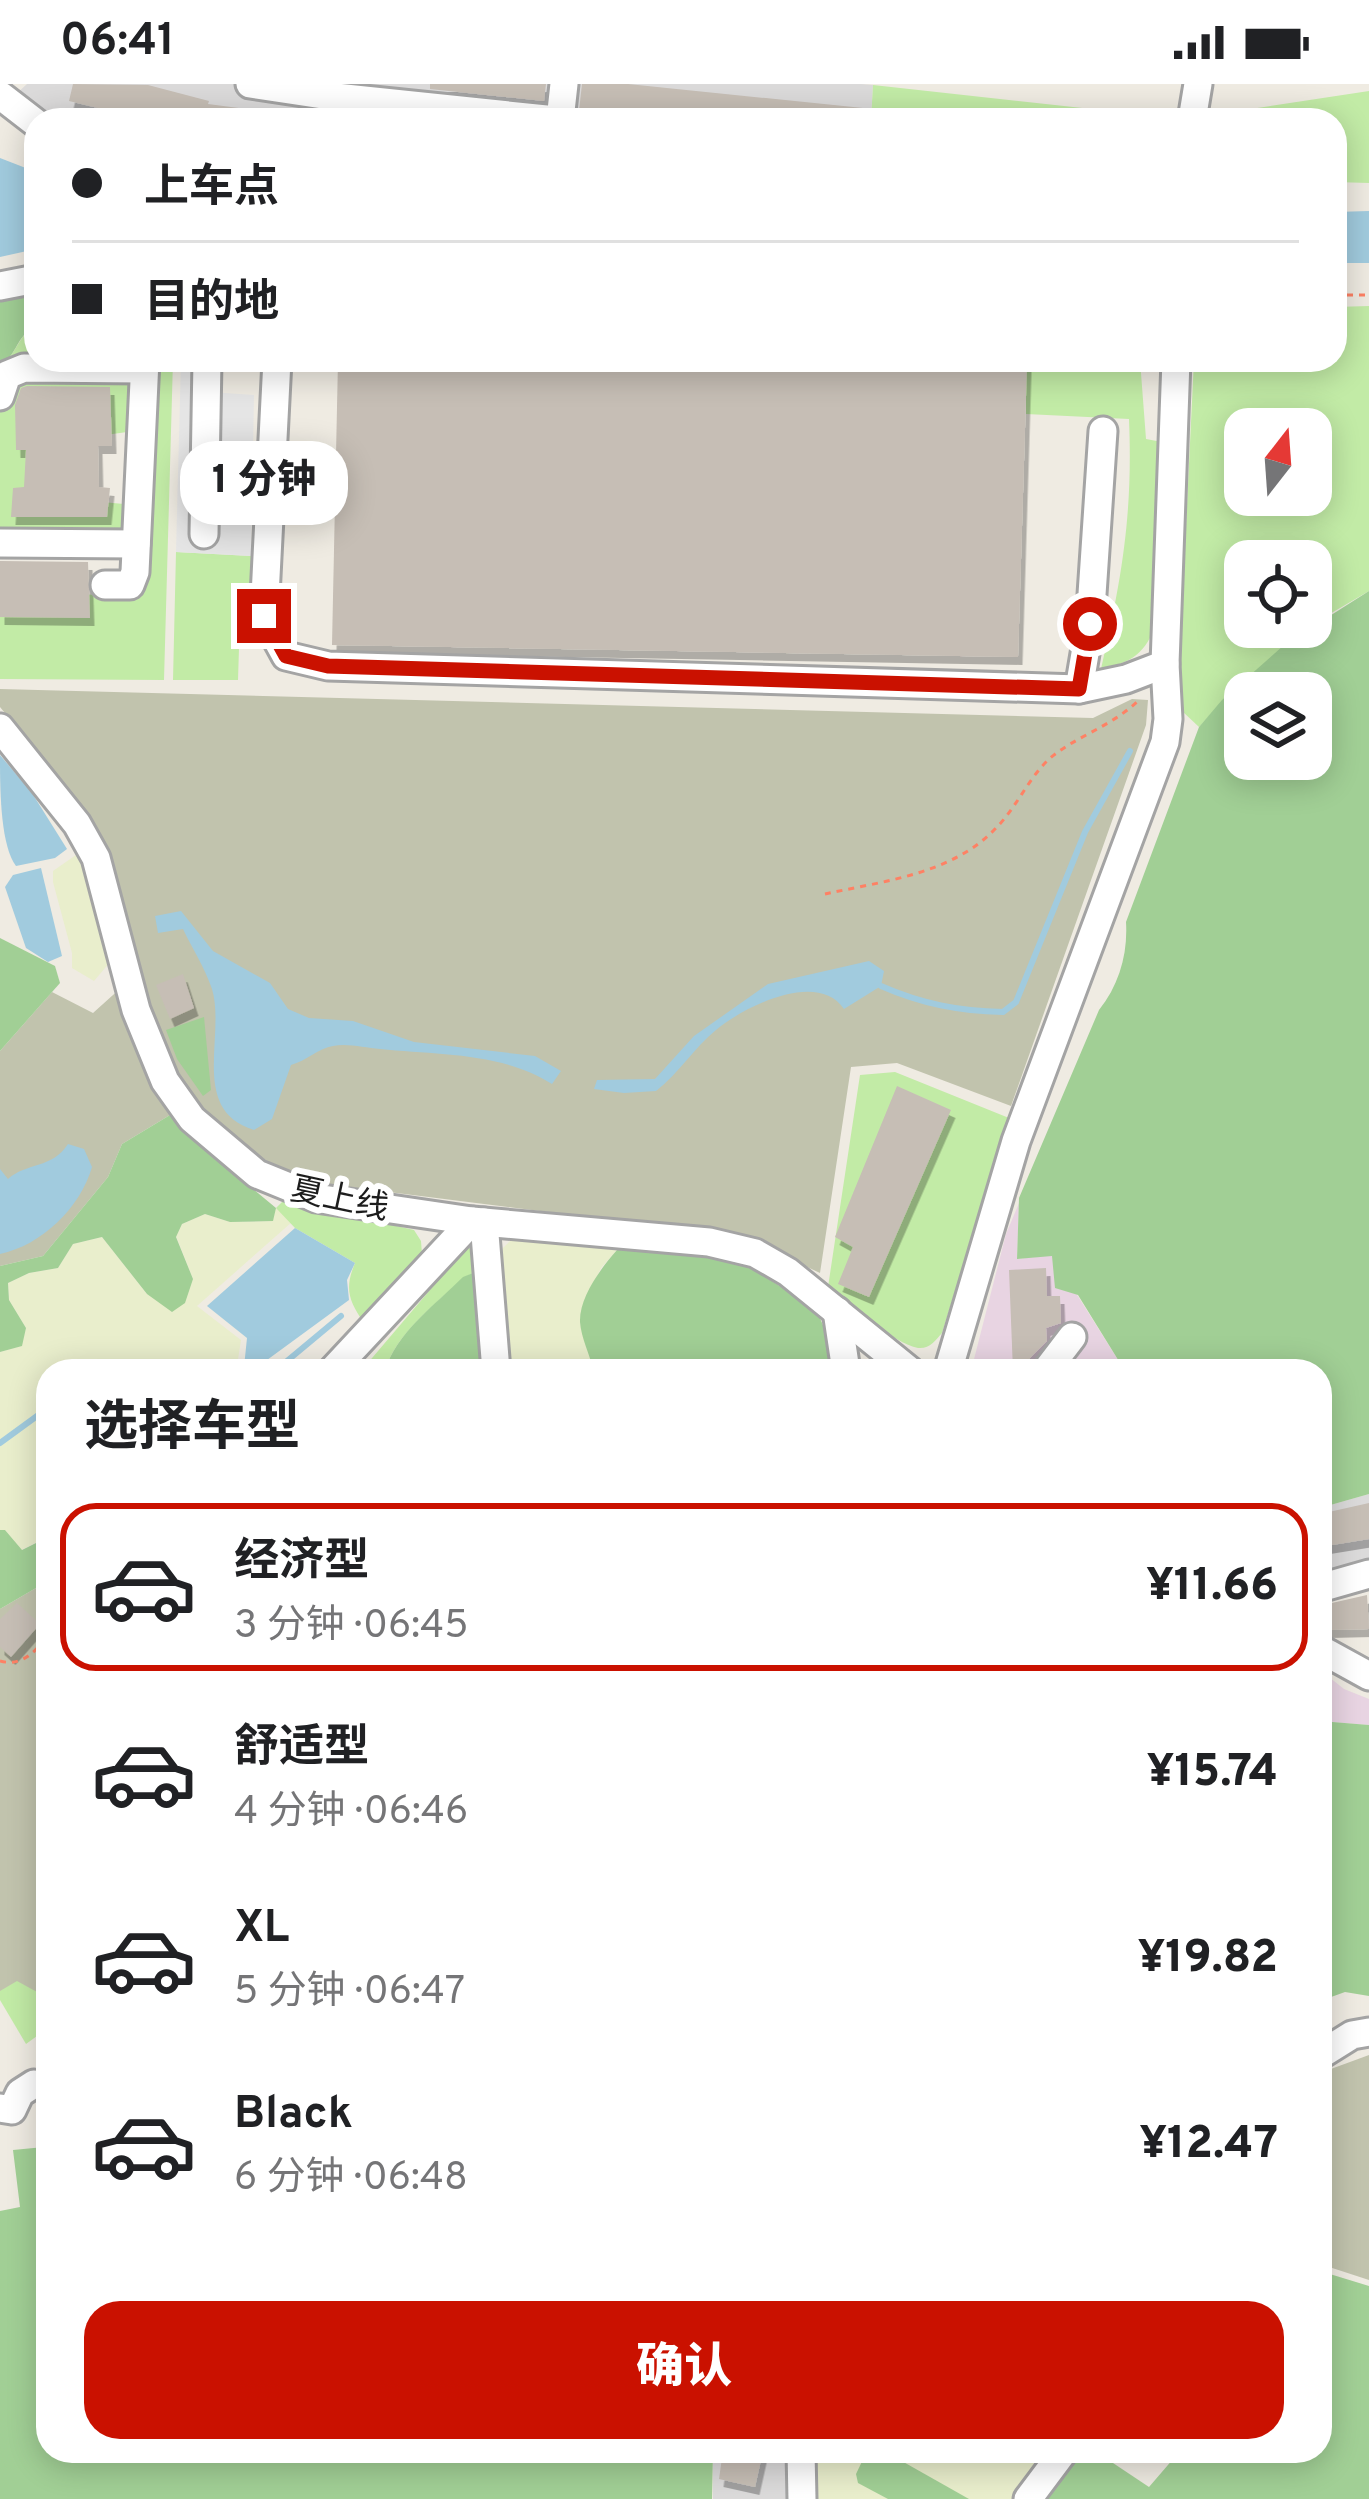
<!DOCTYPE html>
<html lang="zh">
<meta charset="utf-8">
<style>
body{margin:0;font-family:Overpass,"Noto Sans SC",sans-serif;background:#f6f6f6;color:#202124;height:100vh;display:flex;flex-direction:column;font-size:45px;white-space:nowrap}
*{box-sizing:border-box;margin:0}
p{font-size:39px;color:#757577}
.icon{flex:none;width:66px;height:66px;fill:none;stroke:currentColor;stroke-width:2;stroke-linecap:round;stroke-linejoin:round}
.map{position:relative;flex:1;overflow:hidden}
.side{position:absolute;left:36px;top:1275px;width:1296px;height:1104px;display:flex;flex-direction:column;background:#fff;border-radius:36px;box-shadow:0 6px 30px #0003}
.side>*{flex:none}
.banner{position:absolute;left:24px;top:24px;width:1323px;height:264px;border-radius:36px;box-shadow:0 6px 30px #0003;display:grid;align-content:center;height:264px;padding:0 48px;background:#fff}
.needle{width:78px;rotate:17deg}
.fabs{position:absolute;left:1224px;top:324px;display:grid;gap:24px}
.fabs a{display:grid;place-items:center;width:108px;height:108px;border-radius:24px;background:#fff;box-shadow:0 6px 30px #0003;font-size:60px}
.end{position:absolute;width:54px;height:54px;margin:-27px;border:15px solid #ca1100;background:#fff;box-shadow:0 0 0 6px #fff}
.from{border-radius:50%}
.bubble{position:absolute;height:84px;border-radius:36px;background:#fff;box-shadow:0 6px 30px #0003;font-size:39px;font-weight:800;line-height:84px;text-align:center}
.banner b{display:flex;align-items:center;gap:42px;height:114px;font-size:45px}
.banner b+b{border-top:3px solid #e0e0e0}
.banner i{width:30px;height:30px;background:#202124}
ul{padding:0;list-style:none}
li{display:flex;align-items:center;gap:36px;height:168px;margin:0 24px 18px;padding:0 24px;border:6px solid transparent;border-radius:36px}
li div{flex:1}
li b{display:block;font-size:45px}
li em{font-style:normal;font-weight:800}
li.current{border-color:#ca1100}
li>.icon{width:108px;height:108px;stroke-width:1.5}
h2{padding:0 48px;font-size:54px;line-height:144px}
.cta{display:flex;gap:24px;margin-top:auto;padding:24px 48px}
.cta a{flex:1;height:138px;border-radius:36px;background:#ca1100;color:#fff;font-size:48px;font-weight:800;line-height:138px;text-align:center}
.status{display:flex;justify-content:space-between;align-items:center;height:84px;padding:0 60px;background:#fff;direction:ltr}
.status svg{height:33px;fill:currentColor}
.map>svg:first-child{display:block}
.residential{fill:#dbdada}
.industrial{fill:#e8d4e2}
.construction{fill:#c1c3ad}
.farmland{fill:#e9eecc}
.grass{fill:#c2eba6;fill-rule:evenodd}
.forest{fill:#a1cf95;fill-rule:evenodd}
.parking{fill:#e5e5e5}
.water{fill:#a1cbde}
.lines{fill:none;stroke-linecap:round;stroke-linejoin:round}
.stream{stroke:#a1cbde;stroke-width:6}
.building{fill:#c6beb5;filter:url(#shadow)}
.minor-casing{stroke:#a4a4a4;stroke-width:33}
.path{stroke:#fe8164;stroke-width:3;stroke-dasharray:6 6;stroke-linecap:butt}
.minor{stroke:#fff;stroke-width:27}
.route{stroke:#ca1100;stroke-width:15}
.labels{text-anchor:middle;stroke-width:12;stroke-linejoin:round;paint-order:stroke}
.street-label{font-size:33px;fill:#1d1d1d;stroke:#fff}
</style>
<div class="status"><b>06:41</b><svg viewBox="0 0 49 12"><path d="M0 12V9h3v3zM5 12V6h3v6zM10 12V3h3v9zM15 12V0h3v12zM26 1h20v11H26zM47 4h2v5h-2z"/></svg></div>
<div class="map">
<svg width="1369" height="2415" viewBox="0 0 1369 2415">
<defs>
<filter id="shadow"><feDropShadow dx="4.5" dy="8" stdDeviation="0" flood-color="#0004"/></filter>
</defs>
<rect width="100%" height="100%" fill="#efebe2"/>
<g class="residential">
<path d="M27 0H861L873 1 871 36H447L305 21 304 36H64L51 34 14 12Z"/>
<path d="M1369 1410V1482L1320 1492V1424Z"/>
<path d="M713 2367H789L792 2415H713Z"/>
</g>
<g class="industrial">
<path d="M1019 1119 1017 1175 1052 1171 1125 1287H971L1006 1150Z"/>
<path d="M1320 1586 1344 1605 1369 1615V1641L1320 1637Z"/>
</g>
<g class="construction">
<path d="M0 605 1093 634 1132 615 1148 616 1146 641 1011 1022 897 979 851 983 820 1189 741 1152 325 1100 289 1089 246 1065 212 1035 172 989 157 951 107 765 79 720 0 623Z"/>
<path d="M123 902 175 1028 122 1060 108 1093 43 1172 0 1182V967L52 908 93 929Z"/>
<path d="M48 1497V1914L0 1907V1525Z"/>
<path d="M1369 1971V2196L1320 2180V1989Z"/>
</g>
<g class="farmland">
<path d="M76 771 92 794 116 871 94 897 72 884V869L53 798V787Z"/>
<path d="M276 1124 292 1138 197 1222 241 1256 237 1282 230 1287H48L46 1454 21 1466 5 1446H0V1268L21 1262 26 1244 9 1216 8 1199 29 1189 58 1184 73 1160 102 1153 147 1210 193 1195 176 1152 182 1140 205 1130 230 1138 272 1137Z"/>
<path d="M513 1154 617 1166 601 1184 582 1224 580 1238 594 1287H511L498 1182 503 1164Z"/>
<path d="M813 2367H1053L1019 2415H813Z"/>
</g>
<g class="grass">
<path d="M873 1 1128 29 1127 36H871Z"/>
<path d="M1369 7V99L1335 98V36H1233L1238 27Z"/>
<path d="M1369 222V507L1311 541V477H1245V543H1308L1227 612 1199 643 1182 627 1179 588 1194 276H1335V223ZM1245 345H1311V411H1245Z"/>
<path d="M36 242V276H132V337L127 348 91 353V417L124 420 129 429 127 444 118 451 0 447V280C18 272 17 250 36 242Z"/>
<path d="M155 276H173L164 596 0 595V512L133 510 144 502Z"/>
<path d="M905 276H1140L1146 355 1162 358 1152 550C1140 574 1127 579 1101 585 1122 494 1133 429 1129 335L1026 330V280Z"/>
<path d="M176 468 251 472 254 536 250 551 239 564 238 596H173Z"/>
<path d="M895 988 1009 1034 942 1249C935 1257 930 1265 918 1264 894 1260 849 1218 828 1203L860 991Z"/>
<path d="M284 1116 414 1146 421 1157 422 1170 364 1239C349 1217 344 1205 355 1179L295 1144 276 1124Z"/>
<path d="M474 1162 473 1189 463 1194C436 1220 395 1250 385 1287H361L464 1166Z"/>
<path d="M17 1897 48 1914V1944L26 1960 0 1916V1907Z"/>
</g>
<g class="forest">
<path d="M36 210V242C15 252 18 272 0 280V218Z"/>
<path d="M1369 507V1410L1320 1424V1287H1125L1078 1211 1055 1204 1052 1172 1017 1175 1019 1114 1099 926C1119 901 1128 870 1126 838L1199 643 1222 616 1284 561ZM1245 609H1311V675H1245Z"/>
<path d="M0 854 55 882 60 899 0 967Z"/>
<path d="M204 933 211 1006 203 1012 177 975 166 946Z"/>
<path d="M175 1028 196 1058 276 1124 273 1137 230 1138 205 1130 182 1140 176 1153 193 1195 185 1219 172 1228 147 1210 102 1153 73 1160 58 1184 29 1189 8 1199 9 1216 26 1244 22 1262 0 1268V1182L43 1172 108 1093 122 1060Z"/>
<path d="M637 1164 687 1167 742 1178 816 1225 832 1262 836 1287H594C590 1272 581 1253 580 1238 579 1213 602 1183 617 1166Z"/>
<path d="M473 1189 484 1287H385C395 1250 436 1220 463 1193Z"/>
<path d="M48 1437V1497L0 1525V1446H5L22 1466 46 1454Z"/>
<path d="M1320 1637 1369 1641V1912L1345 1908 1320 1917Z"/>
<path d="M48 2028V2367H713L712 2415H0V2127L20 2123 13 2066 44 2063 41 2030Z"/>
<path d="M1320 2187 1369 2202V2415H1040L1076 2367H1117L1110 2377 1149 2403 1180 2367H1320Z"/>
<path d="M867 2367H884L969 2415H888L858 2399 856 2390Z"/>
</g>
<path class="parking" d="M181 276H210V308L254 311 251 472 176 468Z"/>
<g class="water">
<path d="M0 74 36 88V165L0 173Z"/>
<path d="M1369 127V179H1335V128Z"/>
<path d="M0 671 32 709 67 765 55 774 16 782C0 761 0 703 0 671Z"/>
<path d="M41 784 62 872 48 878 26 864 5 803 13 791Z"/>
<path d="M181 827 213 867 270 899 288 925 309 934 353 937 414 958 535 972 561 987 552 1000C502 968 437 971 380 965 365 964 348 959 333 962 319 964 306 977 291 981L272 1035 254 1046C189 1026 226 952 212 905 205 884 192 864 183 845L158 849 155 832Z"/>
<path d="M869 877 884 887 881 902 844 925C818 886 745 922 716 946 694 964 679 989 656 1007L624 1009 594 1005 597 996 655 995 694 952 768 900Z"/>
<path d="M68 1060 84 1065 92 1083C80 1124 42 1161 0 1170V1085L8 1095C27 1078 52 1085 68 1060Z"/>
<path d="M295 1144 355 1179 347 1196 349 1216 252 1287 244 1283 247 1254 207 1222Z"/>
</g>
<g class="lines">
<g class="stream">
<path d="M881 902C922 920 959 927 1003 928L1016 918 1085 748 1130 667"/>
<path d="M94 1287H96"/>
<path d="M275 1287 341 1232"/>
<path d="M0 1359 48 1324"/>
</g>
</g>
<g class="building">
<path d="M73 0 148 1 209 17 208 20 254 26V36H152L131 32 69 17Z"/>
<path d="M430 0H546L544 17 430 5Z"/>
<path d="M582 0H628L863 24V36H679L579 27Z"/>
<path d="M338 276H899L1027 280 1018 573 332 561Z"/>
<path d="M27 302 110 303 112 362H98L99 403 110 404 107 433H11L13 404 24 403 26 366H16L15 321 21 304Z"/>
<path d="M0 477 88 478 90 534 0 533Z"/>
<path d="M183 890 194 924 170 935 156 901Z"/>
<path d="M897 1002 951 1026 869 1213 838 1200 853 1163 835 1153Z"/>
<path d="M1046 1184 1047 1212H1060L1061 1239 1046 1244 1047 1257 1030 1274 1028 1287H1013L1009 1186Z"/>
<path d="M1369 1419V1455L1326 1462 1320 1430Z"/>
<path d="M1367 1511 1369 1545 1325 1546 1323 1521Z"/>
<path d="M17 1519 40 1540 11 1573 0 1563V1535Z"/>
<path d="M723 2367H763L755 2403 719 2395Z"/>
</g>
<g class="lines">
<defs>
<g id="minor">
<path d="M250 0 336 13 556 36"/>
<path d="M1 12 36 39"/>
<path d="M560 36 564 0"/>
<path d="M1192 36 1198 0"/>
<path d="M0 202 36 195"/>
<path d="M277 276 264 532 286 572 328 582 1079 605 1126 595 1165 580 1176 276"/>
<path d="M0 312 7 291 24 284 144 285"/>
<path d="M204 450 207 276"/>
<path d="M0 459 136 460"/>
<path d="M105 501H130L135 488 145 276"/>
<path d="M1079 605 1090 540 1103 347"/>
<path d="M0 644 77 740 96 774 136 926 165 997 192 1035 257 1090 316 1114 472 1137 709 1158 755 1169 788 1188 910 1287"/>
<path d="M484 1138 496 1287"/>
<path d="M837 1227 846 1287"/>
<path d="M332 1287 472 1137"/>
<path d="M948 1287 1016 1057 1165 658 1168 635 1165 580"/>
<path d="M1046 1287 1072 1253"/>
<path d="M1320 1504 1369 1490"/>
<path d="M1320 1565 1369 1592"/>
<path d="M1320 1971 1352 1951 1369 1948"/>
<path d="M0 2024 12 2026 20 2009 34 2000"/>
<path d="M801 2367 802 2415"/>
<path d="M1028 2415 1064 2367"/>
</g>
</defs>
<use href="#minor" class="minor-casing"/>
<g class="path">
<path d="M1335 211H1369"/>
<path d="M825 810C884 797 953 790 996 744 1016 724 1027 697 1047 677 1071 654 1110 644 1139 616"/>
<path d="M0 1577C22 1583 37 1567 48 1550"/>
</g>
<use href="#minor" class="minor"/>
</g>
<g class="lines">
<path class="route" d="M264 532 286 572 328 582 1079 605 1090 540"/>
</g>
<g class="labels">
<g class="street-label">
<text transform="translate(340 1113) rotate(12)" y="12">夏上线</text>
</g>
</g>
</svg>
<div class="fabs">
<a><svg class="needle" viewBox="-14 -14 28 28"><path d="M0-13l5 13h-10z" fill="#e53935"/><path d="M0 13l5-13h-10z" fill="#757577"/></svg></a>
<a><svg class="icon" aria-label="locate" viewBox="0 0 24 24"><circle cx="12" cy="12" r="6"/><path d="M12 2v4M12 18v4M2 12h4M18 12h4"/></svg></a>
<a><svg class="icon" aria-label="layers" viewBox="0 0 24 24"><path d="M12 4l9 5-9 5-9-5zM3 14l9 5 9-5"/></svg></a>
</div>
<i class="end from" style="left:1090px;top:540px"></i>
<i class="end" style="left:264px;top:532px"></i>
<div class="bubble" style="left:180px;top:357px;width:168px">1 分钟</div>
<div class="banner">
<b><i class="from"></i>上车点</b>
<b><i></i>目的地</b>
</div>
<section class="side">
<h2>选择车型</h2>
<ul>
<li class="current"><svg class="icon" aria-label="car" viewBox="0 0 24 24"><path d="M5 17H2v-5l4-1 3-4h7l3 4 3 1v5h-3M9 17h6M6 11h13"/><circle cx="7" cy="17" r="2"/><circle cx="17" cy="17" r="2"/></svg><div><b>经济型</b><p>3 分钟 · 06:45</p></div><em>¥11.66</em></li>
<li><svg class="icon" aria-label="car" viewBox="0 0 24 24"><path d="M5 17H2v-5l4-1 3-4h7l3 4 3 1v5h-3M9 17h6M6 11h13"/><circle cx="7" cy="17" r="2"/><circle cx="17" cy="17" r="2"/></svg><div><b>舒适型</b><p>4 分钟 · 06:46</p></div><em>¥15.74</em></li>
<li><svg class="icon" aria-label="car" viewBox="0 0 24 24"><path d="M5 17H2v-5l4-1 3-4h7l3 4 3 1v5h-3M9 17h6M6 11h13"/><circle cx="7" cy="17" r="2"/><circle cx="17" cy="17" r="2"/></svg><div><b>XL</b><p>5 分钟 · 06:47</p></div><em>¥19.82</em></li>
<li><svg class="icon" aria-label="car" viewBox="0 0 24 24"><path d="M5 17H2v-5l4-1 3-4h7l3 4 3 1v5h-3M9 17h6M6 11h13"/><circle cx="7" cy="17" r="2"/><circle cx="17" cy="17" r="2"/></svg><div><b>Black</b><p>6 分钟 · 06:48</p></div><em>¥12.47</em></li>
</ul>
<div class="cta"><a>确认</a></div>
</section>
</div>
